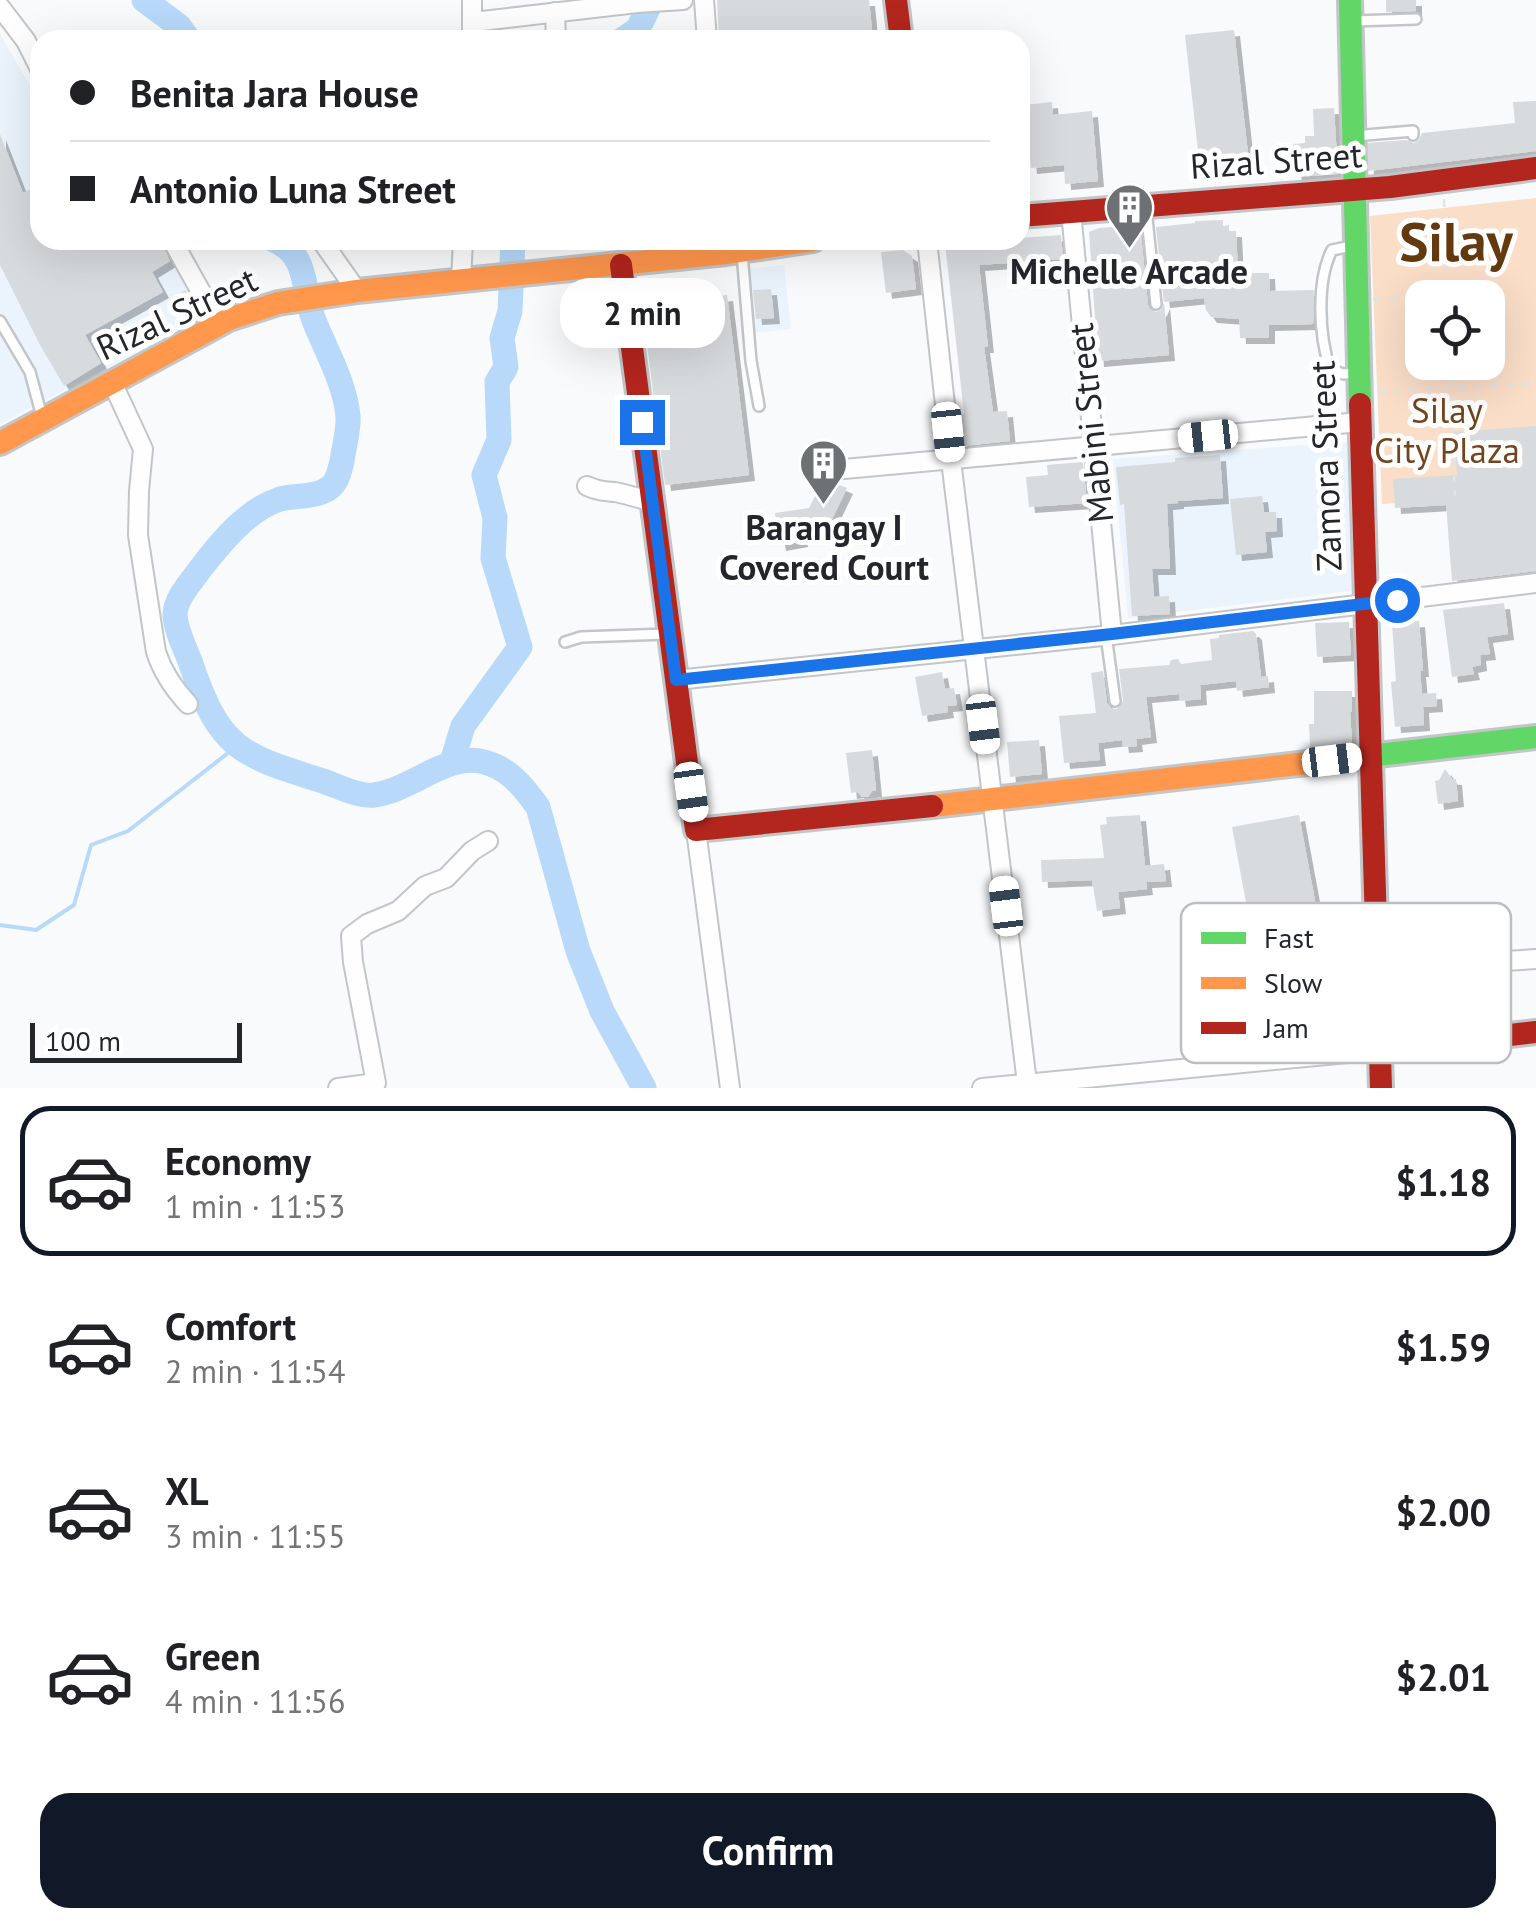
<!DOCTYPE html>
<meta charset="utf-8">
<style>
body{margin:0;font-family:"PT Sans",sans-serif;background:#f6f6f6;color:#202124;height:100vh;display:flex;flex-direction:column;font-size:38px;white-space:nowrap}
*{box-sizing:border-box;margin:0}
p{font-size:32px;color:#757577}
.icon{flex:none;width:55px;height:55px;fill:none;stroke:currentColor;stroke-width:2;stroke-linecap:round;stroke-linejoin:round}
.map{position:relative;height:1088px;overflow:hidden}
.side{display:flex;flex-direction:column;background:#fff;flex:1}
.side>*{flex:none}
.banner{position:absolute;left:30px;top:30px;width:1000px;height:220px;border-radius:30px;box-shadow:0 10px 40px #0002;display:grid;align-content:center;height:220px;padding:0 40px;background:#fff}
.controls{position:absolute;left:1405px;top:280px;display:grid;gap:20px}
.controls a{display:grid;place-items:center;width:100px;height:100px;border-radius:20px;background:#fff;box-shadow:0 10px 40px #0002;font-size:50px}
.scale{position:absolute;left:30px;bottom:25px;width:212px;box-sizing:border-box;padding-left:10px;border:5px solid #23272c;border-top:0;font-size:28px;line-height:35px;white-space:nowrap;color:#23272c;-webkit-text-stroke:8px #fff;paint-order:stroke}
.end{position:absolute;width:45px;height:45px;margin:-22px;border:12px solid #1a73e8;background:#fff;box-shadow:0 0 0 5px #fff}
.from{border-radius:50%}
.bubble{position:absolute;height:70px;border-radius:30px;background:#fff;box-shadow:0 10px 40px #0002;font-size:32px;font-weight:800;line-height:70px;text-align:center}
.car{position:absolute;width:30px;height:60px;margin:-30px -15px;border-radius:12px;box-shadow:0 0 8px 2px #0007;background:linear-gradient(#fff 24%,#345 0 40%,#fff 0 76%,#345 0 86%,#fff 0)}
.banner b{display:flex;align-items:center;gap:35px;height:95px;font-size:38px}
.banner b+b{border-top:2px solid #e0e0e0}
.banner i{width:25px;height:25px;background:#202124}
ul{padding:18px 0 0;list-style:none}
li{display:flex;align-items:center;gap:30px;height:150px;margin:0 20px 15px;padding:0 20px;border:5px solid transparent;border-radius:30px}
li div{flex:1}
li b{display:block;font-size:38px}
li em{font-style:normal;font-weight:800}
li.on{border-color:#111827}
li>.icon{width:90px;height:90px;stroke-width:1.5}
.primary-button{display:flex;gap:20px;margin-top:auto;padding:20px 40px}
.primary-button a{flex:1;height:115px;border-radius:30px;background:#111827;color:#fff;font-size:40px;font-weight:800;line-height:115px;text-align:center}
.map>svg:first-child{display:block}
.built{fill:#ebf4fd}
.green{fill:#fadec8;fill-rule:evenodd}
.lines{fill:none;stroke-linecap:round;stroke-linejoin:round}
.stream{stroke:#b8d9fa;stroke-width:4}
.river{stroke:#b8d9fa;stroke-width:25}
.building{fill:#d8dbdd;filter:url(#shadow)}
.lane-casing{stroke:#c3c6c8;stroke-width:14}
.street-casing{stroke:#c3c6c8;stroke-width:22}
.fast-casing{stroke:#c3c6c8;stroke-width:28}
.slow-casing{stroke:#c3c6c8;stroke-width:28}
.jam-casing{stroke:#c3c6c8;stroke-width:28}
.path{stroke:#e2e3e3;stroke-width:2.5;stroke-dasharray:8 8;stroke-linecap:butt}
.lane{stroke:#fefefe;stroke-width:9}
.street{stroke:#fefefe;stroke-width:18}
.fast{stroke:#63d668;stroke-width:22}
.slow{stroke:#ff974d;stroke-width:22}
.jam{stroke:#b3261e;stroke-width:22}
.route{stroke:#1a73e8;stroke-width:12}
.labels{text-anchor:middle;stroke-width:10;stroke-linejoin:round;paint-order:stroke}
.street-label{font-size:35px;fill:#23272c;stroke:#fff}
.poi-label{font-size:35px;font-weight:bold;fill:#23272c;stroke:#fff}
.park-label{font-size:35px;fill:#71461f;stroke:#fff}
.town-label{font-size:55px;font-weight:bold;fill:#63390f;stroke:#fff}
.key{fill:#fff;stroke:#bdbec0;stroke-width:2.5}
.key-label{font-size:28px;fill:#23272c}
</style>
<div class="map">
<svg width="1536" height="1088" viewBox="0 0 1536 1088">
<defs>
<filter id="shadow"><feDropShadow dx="6" dy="6" stdDeviation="0" flood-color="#0004"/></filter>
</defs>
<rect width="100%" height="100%" fill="#f8fafb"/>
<g class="built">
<path d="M0 34 40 103V240H166L204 304 203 317 0 424Z"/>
<path d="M784 265 791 329 751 333 744 269Z"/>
<path d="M1350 442 1359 590 1128 618 1113 459Z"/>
</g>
<path class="green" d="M1536 198V494L1382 504 1370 216ZM1422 298H1488V362H1422Z"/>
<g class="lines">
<path class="stream" d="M0 925 36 930 74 905 91 845 128 831 237 746"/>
<g class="river">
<path d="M144 0 179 26 189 40"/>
<path d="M622 40 638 29 652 0"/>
<path d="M274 240C311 256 301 291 315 323 327 352 345 384 348 416 349 430 344 446 342 461 339 473 337 486 324 491 310 498 293 495 280 499 247 510 221 542 201 568 192 581 176 597 175 614 175 629 186 650 191 664 220 750 241 755 323 781 338 786 358 797 374 795 411 790 444 755 480 761 507 766 523 786 538 807L578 951 602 1011 644 1088"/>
<path d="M452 762 463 726 520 647 493 558 495 518 484 475 499 440 497 382 506 367 502 338 510 311 513 240"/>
</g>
</g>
<g class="building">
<path d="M717 0H869L873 40H719Z"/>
<path d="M1386 0H1416V11L1386 12Z"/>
<path d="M1234 30 1249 163 1200 168 1185 35Z"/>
<path d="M1536 101V151L1368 171 1367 143 1406 140 1414 143 1419 140 1422 133 1515 123 1513 102Z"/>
<path d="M1052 102 1053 115 1092 111 1098 181 1065 184 1064 165 1031 168 1024 105Z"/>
<path d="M1334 108 1338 174 1296 177 1293 144 1305 143V136H1314L1313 109Z"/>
<path d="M0 134 23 193 40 184V240H136L140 246 150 240H160L170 261 152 272 163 292 85 335 101 363 64 386 40 345 0 265Z"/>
<path d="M1223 220V226L1229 225V231H1236L1238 273H1269L1270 291 1314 290 1313 324 1269 325V338H1240L1239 319 1211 317 1206 310 1204 298 1164 302 1169 355 1098 361 1089 232 1099 228 1140 225 1148 305 1150 309 1156 312 1161 310 1164 303 1156 227 1195 223V221Z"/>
<path d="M1061 235 1063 259 979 265 988 347H984L993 412 1007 411 1010 441 962 446 959 415 964 414 945 243 1020 240V238Z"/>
<path d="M903 250 912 256 916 289 886 293 881 252Z"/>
<path d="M771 289 774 318 756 319 753 290Z"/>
<path d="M185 290 200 315 186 322 172 298Z"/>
<path d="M727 295 749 475 665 485 642 306Z"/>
<path d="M1536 426V571L1452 581 1446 505 1395 508 1393 479 1457 475 1454 432Z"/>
<path d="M1220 455 1223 498 1178 501V503L1167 504 1170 569H1152L1154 597 1169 596 1170 614 1132 616 1124 504 1120 505 1116 467 1175 462V458Z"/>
<path d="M1083 462 1087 503 1029 507 1026 477 1048 475 1047 465Z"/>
<path d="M824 478 847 488 823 538 800 525 802 541 780 545 775 513 809 508Z"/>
<path d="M1262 496 1264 512H1276L1277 531 1265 532 1267 552 1236 555 1230 499Z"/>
<path d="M1504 603 1508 634 1487 637 1490 654 1480 655 1481 665 1472 667 1474 674 1452 677 1443 610Z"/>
<path d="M1419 621 1423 671H1420L1422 694 1436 693 1437 706 1423 707 1424 725 1395 727 1391 682 1396 681 1392 623Z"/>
<path d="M1349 622 1351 655 1317 657 1315 623Z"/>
<path d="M1253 631 1256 634 1261 677 1268 676 1269 687 1237 691 1236 681 1200 685 1201 699 1180 701 1179 694 1146 697 1151 737 1136 739 1137 746 1123 747 1122 740 1098 743 1100 760 1064 763 1059 716 1096 713 1091 673 1103 671 1107 703 1111 708 1117 709 1123 701 1119 669 1169 665 1171 660 1178 659 1181 664 1212 660 1210 639 1219 638V635Z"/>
<path d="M942 672 945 689 954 688 957 705 947 706 948 712 922 716 915 677Z"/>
<path d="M1314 691H1352V712H1350L1352 743 1310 747 1309 724H1314Z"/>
<path d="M1039 740 1042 774 1010 777 1007 742Z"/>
<path d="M872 750 876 791H872L868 797H862L858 792 851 793 846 753Z"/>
<path d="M1445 769 1452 779H1456L1458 801 1438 804 1435 781 1439 780Z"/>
<path d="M1140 815 1145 866 1164 864 1166 881 1146 882 1147 889 1118 892 1120 908 1097 911 1092 880 1042 882 1041 860 1104 858 1100 825 1107 824 1106 817Z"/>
<path d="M1299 815 1322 939 1255 951 1232 827Z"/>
</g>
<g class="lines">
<defs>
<g id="lane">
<path d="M1353 21 1416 19"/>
<path d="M1354 136 1413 131V135"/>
<path d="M1146 209 1156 304"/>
<path d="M1352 246 1332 250C1316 281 1319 336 1330 369L1343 374 1356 373"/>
<path d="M742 253 751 361 759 406"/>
<path d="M0 321 30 372 42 417"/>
<path d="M1106 635 1115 701"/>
<path d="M565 642 581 637 667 634"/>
</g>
<g id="street">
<path d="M704 0 707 40"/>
<path d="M0 7 26 41 40 69"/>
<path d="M555 12 556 40"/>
<path d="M473 22 637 3 683 0"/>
<path d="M472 40V0"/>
<path d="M1071 212 1112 635"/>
<path d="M172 240 220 326"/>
<path d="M321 240 357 291"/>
<path d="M927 240 951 460 1027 1083"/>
<path d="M461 281 463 240"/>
<path d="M112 382 143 449 139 491 138 535 156 652C163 673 173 688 188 704"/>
<path d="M833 470 1360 422"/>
<path d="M587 486C598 491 604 491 615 492 627 494 639 499 652 501"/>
<path d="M676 680 1112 635 1536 583"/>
<path d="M696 830 730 1088"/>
<path d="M1459 964 1536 959"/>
<path d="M338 1088 376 1083 353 962 351 936 367 924 398 911 425 886 446 878 472 851 488 841"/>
<path d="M982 1088 1379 1050"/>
</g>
<g id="fast">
<path d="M1350 0 1360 404"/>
<path d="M1316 762 1536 737"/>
</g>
<g id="slow">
<path d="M0 443 229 319 278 303 357 291 726 253 813 240"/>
<path d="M932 806 1316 762"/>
</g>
<g id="jam">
<path d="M896 0 901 40"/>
<path d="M1020 216 1390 187 1536 168"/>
<path d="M621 265 696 830 932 806"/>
<path d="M1360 404 1381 1088"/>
<path d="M1379 1050 1536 1032"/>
</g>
</defs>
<use href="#lane" class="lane-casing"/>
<use href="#street" class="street-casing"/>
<use href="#fast" class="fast-casing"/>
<use href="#slow" class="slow-casing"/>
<use href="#jam" class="jam-casing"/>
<g class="path">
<path d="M1444 199 1447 298"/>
<path d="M1373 299 1445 297"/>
<path d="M1449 362 1455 496"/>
<path d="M1378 392 1536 383"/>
</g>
<use href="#lane" class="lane"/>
<use href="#street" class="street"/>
<use href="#fast" class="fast"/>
<use href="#slow" class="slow"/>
<use href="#jam" class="jam"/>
</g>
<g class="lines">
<path class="route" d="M642 422 676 680 1112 634 1397 600"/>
</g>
<defs>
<symbol id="building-pin" viewBox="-11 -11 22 30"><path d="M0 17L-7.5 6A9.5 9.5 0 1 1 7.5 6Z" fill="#6e7174" stroke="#fff"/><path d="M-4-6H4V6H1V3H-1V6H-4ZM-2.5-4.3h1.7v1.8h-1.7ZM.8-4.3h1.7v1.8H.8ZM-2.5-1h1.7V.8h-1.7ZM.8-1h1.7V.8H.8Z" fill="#fff"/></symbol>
</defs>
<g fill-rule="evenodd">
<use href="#building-pin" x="1102" y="180" width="55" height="75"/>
<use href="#building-pin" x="796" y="436" width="55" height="75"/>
</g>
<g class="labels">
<g class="street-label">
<text transform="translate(1276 161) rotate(-4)" y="12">Rizal Street</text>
<text transform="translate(177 314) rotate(-25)" y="12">Rizal Street</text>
<text transform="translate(1091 423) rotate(-96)" y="12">Mabini Street</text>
<text transform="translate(1326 466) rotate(-92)" y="12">Zamora Street</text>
</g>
<g class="poi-label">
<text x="1129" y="284">Michelle Arcade</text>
<text x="824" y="540">Barangay I<tspan x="824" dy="40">Covered Court</tspan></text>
</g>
<g class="park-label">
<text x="1447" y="423">Silay<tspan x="1447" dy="40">City Plaza</tspan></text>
</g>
<g class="town-label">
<text x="1456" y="261">Silay</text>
</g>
</g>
<rect x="1181" y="903" width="330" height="160" rx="15" class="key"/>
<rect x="1201" y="932" width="45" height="12" fill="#63d668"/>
<rect x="1201" y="977" width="45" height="12" fill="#ff974d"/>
<rect x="1201" y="1022" width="45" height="12" fill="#b3261e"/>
<g class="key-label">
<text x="1264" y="948">Fast</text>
<text x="1264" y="993">Slow</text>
<text x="1264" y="1038">Jam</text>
</g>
</svg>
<div class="controls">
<a><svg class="icon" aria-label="locate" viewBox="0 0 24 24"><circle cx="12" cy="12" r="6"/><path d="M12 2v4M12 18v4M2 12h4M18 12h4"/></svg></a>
</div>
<div class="scale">100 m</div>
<i class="end from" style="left:1397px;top:600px"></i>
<i class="end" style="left:642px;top:422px"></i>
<div class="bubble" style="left:560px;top:278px;width:165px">2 min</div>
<i class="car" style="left:948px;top:432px;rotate:174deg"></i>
<i class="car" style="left:1208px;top:436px;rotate:264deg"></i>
<i class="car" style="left:983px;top:724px;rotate:173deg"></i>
<i class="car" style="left:1332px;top:760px;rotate:83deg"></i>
<i class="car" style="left:691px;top:792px;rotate:172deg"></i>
<i class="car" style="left:1006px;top:906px;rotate:353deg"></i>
<div class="banner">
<b><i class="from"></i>Benita Jara House</b>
<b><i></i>Antonio Luna Street</b>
</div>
</div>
<section class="side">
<ul>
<li class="on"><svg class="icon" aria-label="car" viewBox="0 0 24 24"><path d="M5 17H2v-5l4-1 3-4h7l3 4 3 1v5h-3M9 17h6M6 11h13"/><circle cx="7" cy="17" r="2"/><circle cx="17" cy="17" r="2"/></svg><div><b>Economy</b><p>1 min · 11:53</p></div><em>$1.18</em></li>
<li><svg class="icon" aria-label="car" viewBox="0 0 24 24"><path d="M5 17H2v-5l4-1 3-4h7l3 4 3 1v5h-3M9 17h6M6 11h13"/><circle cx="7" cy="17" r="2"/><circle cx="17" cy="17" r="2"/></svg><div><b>Comfort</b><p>2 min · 11:54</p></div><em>$1.59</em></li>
<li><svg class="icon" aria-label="car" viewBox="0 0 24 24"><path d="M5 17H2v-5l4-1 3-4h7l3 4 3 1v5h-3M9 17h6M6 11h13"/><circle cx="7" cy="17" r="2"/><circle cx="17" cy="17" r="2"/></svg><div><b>XL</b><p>3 min · 11:55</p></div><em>$2.00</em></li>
<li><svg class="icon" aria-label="car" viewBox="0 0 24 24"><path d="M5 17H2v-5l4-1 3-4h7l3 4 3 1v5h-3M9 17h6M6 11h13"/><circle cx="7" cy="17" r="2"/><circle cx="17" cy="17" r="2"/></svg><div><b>Green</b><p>4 min · 11:56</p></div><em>$2.01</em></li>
</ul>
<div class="primary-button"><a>Confirm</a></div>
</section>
